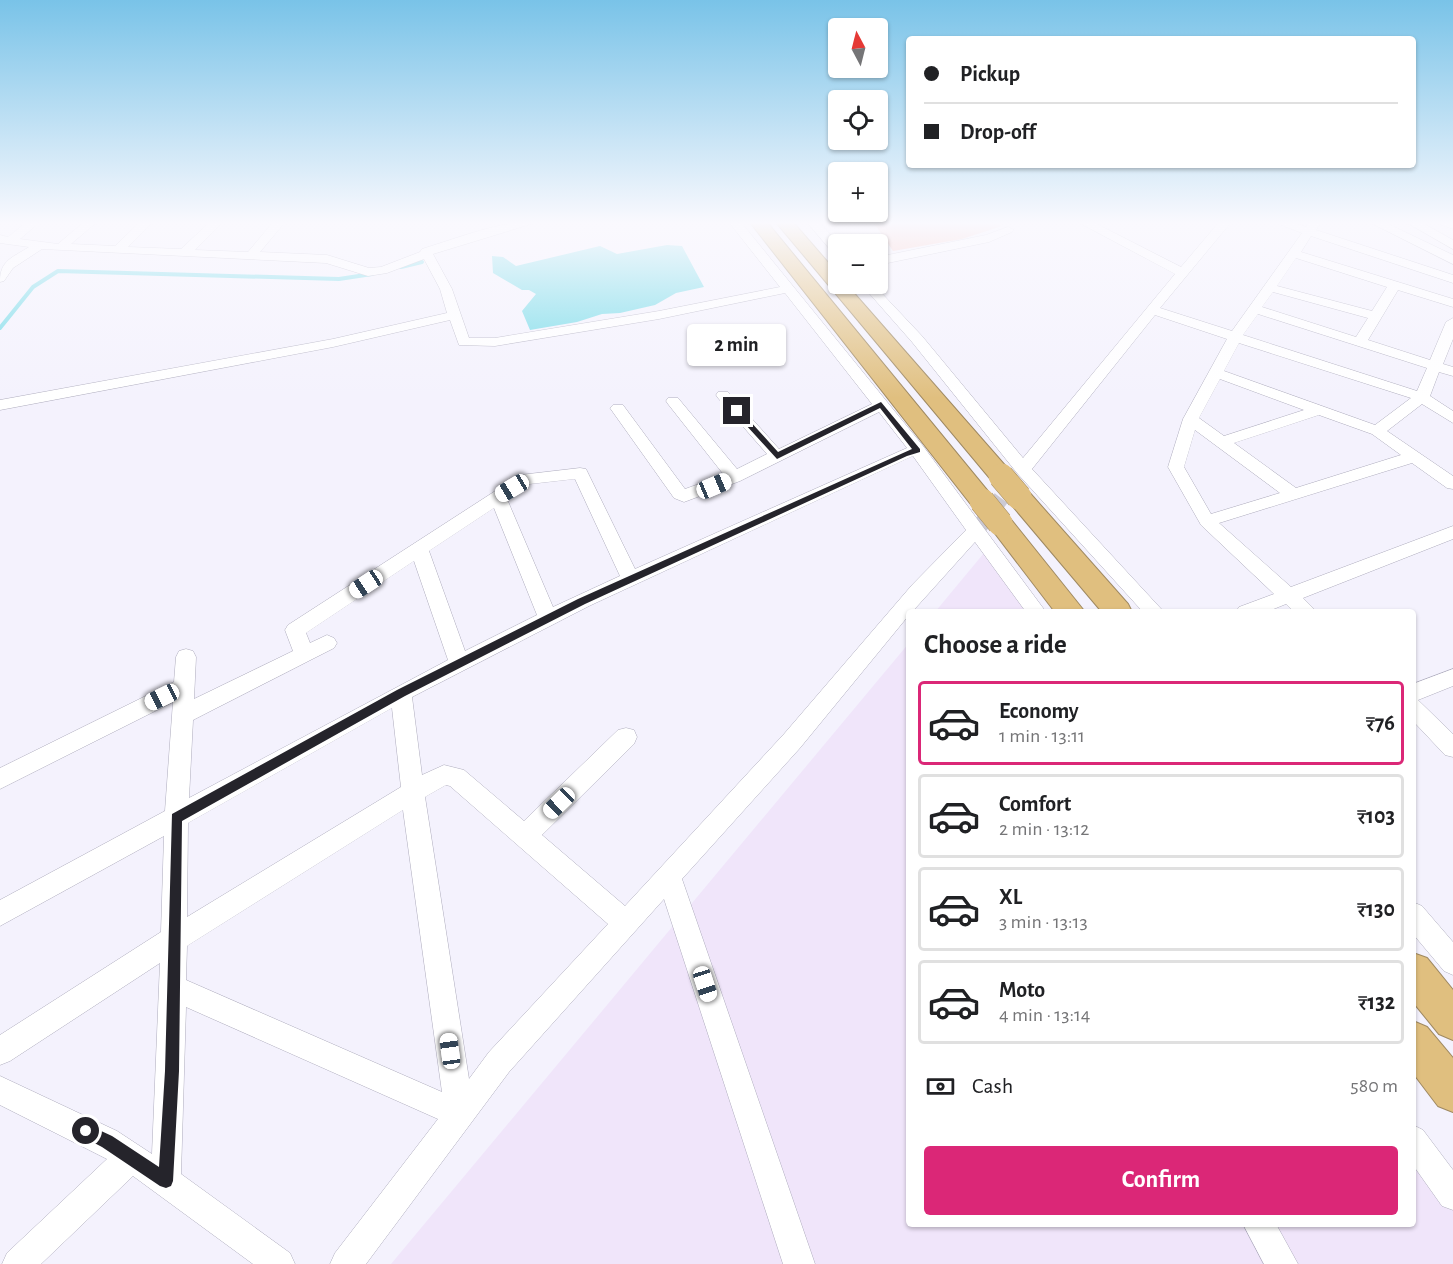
<!DOCTYPE html>
<meta charset="utf-8">
<style>
body{margin:0;font-family:"Alegreya Sans",sans-serif;background:#f2f2f2;color:#202124;height:100vh;display:flex;flex-direction:column;font-size:22px;white-space:nowrap}
*{box-sizing:border-box;margin:0}
p{font-size:20px;color:#757577}
.icon{flex:none;width:33px;height:33px;fill:none;stroke:currentColor;stroke-width:2;stroke-linecap:round;stroke-linejoin:round}
.map{position:relative;flex:1;overflow:hidden}
.details{position:absolute;left:906px;top:609px;width:510px;height:618px;display:flex;flex-direction:column;background:#fff;border-radius:6px;box-shadow:0 2px 4px #0004}
.details>*{flex:none}
.top-card{position:absolute;left:906px;top:36px;width:510px;height:132px;border-radius:6px;box-shadow:0 2px 4px #0004;display:grid;align-content:center;height:132px;padding:0 18px;background:#fff}
.needle{width:39px;rotate:353deg}
.tools{position:absolute;left:828px;top:18px;display:grid;gap:12px}
.tools a{display:grid;place-items:center;width:60px;height:60px;border-radius:6px;background:#fff;box-shadow:0 2px 4px #0004;font-size:30px}
.end{position:absolute;width:27px;height:27px;margin:-14px;border:8px solid #25242b;background:#fff;box-shadow:0 0 0 3px #fff}
.from{border-radius:50%}
.bubble{position:absolute;height:42px;border-radius:6px;background:#fff;box-shadow:0 2px 4px #0004;font-size:20px;font-weight:700;line-height:42px;text-align:center}
.car{position:absolute;width:18px;height:36px;margin:-18px -9px;border-radius:8px;box-shadow:0 0 4px 2px #0007;background:linear-gradient(#fff 24%,#345 0 40%,#fff 0 76%,#345 0 86%,#fff 0)}
.top-card b{display:flex;align-items:center;gap:21px;height:57px;font-size:22px}
.top-card b+b{border-top:2px solid #e0e0e0}
.top-card i{width:15px;height:15px;background:#202124}
ul{padding:0;list-style:none}
li{display:flex;align-items:center;gap:18px;height:84px;margin:0 12px 9px;padding:0 6px;border:3px solid #e0e0e0;border-radius:6px}
li div{flex:1}
li b{display:block;font-size:22px}
li em{font-style:normal;font-weight:700}
li.selected{border-color:#db2777}
li>.icon{width:54px;height:54px;stroke-width:1.5}
h2{padding:0 18px;font-size:27px;line-height:72px}
.pay{display:flex;align-items:center;gap:15px;height:66px;padding:0 18px;font-size:22px}
.pay p{margin-inline-start:auto}
.primary-button{display:flex;gap:12px;margin-top:auto;padding:12px 18px}
.primary-button a{flex:1;height:69px;border-radius:6px;background:#db2777;color:#fff;font-size:24px;font-weight:700;line-height:69px;text-align:center}
.map>svg:first-child{display:block}
.commercial{fill:#f0e5fa}
.water{fill:#72dae7}
.lines{fill:none;stroke-linecap:round;stroke-linejoin:round}
.stream{stroke:#72dae7;stroke-width:4}
.building{fill:#f9b8ac}
.minor-tunnel{stroke:#cbc9d3;stroke-width:16;stroke-dasharray:16 8;stroke-linecap:butt}
.minor-casing{stroke:#aeacbd;stroke-width:1}
.highway-casing{stroke:#9f8962;stroke-width:2}
.minor{fill:#fff;fill-rule:evenodd}
.highway{fill:#e0bf7f;fill-rule:evenodd}
.highway-bridge-casing{stroke:#9f8962;stroke-width:26;stroke-linecap:butt}
.highway-bridge{stroke:#e0bf7f;stroke-width:25}
.route{fill:#25242b}
</style>
<div class="map">
<svg width="1453" height="1264" viewBox="0 0 1453 1264">
<rect width="100%" height="100%" fill="#f4f2fd"/>
<g class="commercial">
<path d="M984 553 1027 612H935Z"/>
<path d="M909 643V1224H1413V1140L1453 1195V1264H391Z"/>
</g>
<path class="water" d="M667 245 682 246 704 287 676 293 655 305 620 313 602 314 577 322 530 330 522 311 536 294 529 290H522L493 273 492 256 503 257 516 266 600 246 617 254Z"/>
<g class="lines">
<g class="stream">
<path d="M401 267 422 262"/>
<path d="M0 328 33 287 58 271 339 279 372 274"/>
</g>
</g>
<path class="building" d="M885 221H991L1002 226 962 239 893 251 874 223Z"/>
<g class="lines">
<path class="minor-tunnel" d="M977 530 1017 477"/>
<defs>
<g id="minor">
<path d="M28 221H41L20 239 58 244 85 221H98L71 244 115 246 141 221H154L128 247 181 249 211 221H224L195 250 248 252 274 221H286L260 252 327 255 369 268 381 267 420 252 422 249C461 237 499 221 541 221L433 254 452 289 469 338H495L659 311 780 287 728 221H740L923 446 1046 612H1026L975 542 912 612H909V615L800 748 682 879 815 1264H783L664 899 509 1072 366 1264H330L335 1253 438 1119 186 1007 181 1174 290 1253 295 1264H253L133 1176 41 1264H2L7 1253 107 1159 0 1105V1076L117 1131 152 1154 160 963 10 1061 0 1065V1035L161 932 164 836 0 926V900L165 811 173 702 0 789V768L174 682 176 657 179 651 186 649 193 651 196 657 194 699 293 651 285 630 288 625 520 475 580 468 586 469 635 569 907 448 879 412 740 481 684 502 674 498 610 408 613 405H623L685 489 724 475 668 404 666 401 668 398H678L737 469 767 454 718 398 716 395 718 392H728L779 449 872 404 785 293 659 319 495 346 459 345 450 320 333 347 0 410V400L333 339 447 313 440 289 424 259 387 273 368 276 326 263 42 249 13 268 4 281 0 282C0 260 12 258 29 247L0 243V235L8 237ZM913 456 966 530 912 585 784 734 625 906 542 835 634 744 637 737 634 730 626 728 618 730 524 821 464 770 444 765 422 775 412 697 589 606ZM575 479 620 576 553 607 507 499 530 484ZM494 508 537 615 465 651 429 551ZM414 561 448 660 189 798 193 720 334 648 337 643 334 638 327 635 310 643 306 633ZM392 708 401 787 187 917 188 823ZM446 785 450 786 608 924 489 1052 469 1079 425 797ZM403 810 442 1092 186 980 187 946Z"/>
<path d="M806 221H818L839 244 838 254H834Z"/>
<path d="M1076 221H1091L1181 267 1220 221H1232L1160 308 1232 331 1302 233 1271 221H1289L1306 227 1310 221H1322L1316 230 1453 275V283L1311 236 1301 252 1453 299V307L1398 290 1368 340 1430 360 1446 322 1453 318V339L1443 364 1453 367V376L1439 372 1430 396 1453 411V423L1422 404 1387 431 1453 476V489L1447 488 1412 463 1219 523 1291 587 1453 526V539L1303 598 1317 612H1294L1286 604 1266 612H1236L1239 607 1274 594 1201 525 1168 467 1183 419 1227 339 1155 315 1032 469 1164 612H1143L1017 473 912 342 861 284H873L922 336 1023 458 1175 274ZM1296 258 1387 287 1372 311 1277 286ZM1273 292 1368 318 1356 337 1262 307ZM1258 314 1427 368 1417 391 1243 335ZM1239 343 1411 398 1375 425 1224 371ZM1220 379 1304 410 1224 436 1199 418ZM1319 415 1372 434 1401 455 1296 488 1234 443ZM1195 430 1280 493 1211 514 1184 467Z"/>
<path d="M1367 221H1382L1453 255V264Z"/>
<path d="M1404 221H1419L1453 240V249Z"/>
<path d="M1434 221 1453 222V229L1436 223Z"/>
<path d="M1008 227 1014 230 1012 232 989 242 878 265V257L986 235Z"/>
<path d="M1453 669V686L1418 700 1453 734V757L1445 755 1413 721V684Z"/>
<path d="M1413 902 1422 906 1453 942V975L1444 971 1413 934Z"/>
<path d="M1413 1125 1423 1130 1453 1170V1210L1442 1206 1413 1165Z"/>
<path d="M1243 1224H1276L1298 1264H1264Z"/>
</g>
<g id="highway">
<path d="M749 221H766L991 495 994 501 991 507 982 509 973 507Z"/>
<path d="M775 221H792L838 274V284H846L1009 470 1013 476 1009 482 1001 484 993 482Z"/>
<path d="M1019 489 1028 491 1128 604 1132 612H1102L1010 503 1007 497 1010 491Z"/>
<path d="M1000 514 1009 517 1085 612H1055L987 523 991 517Z"/>
<path d="M1413 953 1427 958 1453 990V1040L1439 1034 1413 1002Z"/>
<path d="M1413 1021 1427 1027 1453 1058V1112L1438 1106 1413 1073Z"/>
</g>
</defs>
<use href="#minor" class="minor-casing"/>
<use href="#highway" class="highway-casing"/>
<use href="#minor" class="minor"/>
<use href="#highway" class="highway"/>
<defs>
<g id="highway-bridge">
<path d="M1001 476 1019 497"/>
<path d="M982 501 1000 523"/>
</g>
</defs>
<use href="#highway-bridge" class="highway-bridge-casing"/>
<use href="#highway-bridge" class="highway-bridge"/>
</g>
<linearGradient id="sky" x2="0" y2="1"><stop stop-color="#79c3e8"/><stop offset="0.56" stop-color="#faf9fe"/><stop offset="1" stop-color="#faf9fe" stop-opacity="0"/></linearGradient>
<rect width="1453" height="398" fill="url(#sky)"/>
<path class="route" d="M881 402 920 449V452L907 456 585 604 405 696 182 821 179 1071 173 1181 171 1186 166 1188 160 1186 102 1147 81 1136 79 1131 81 1126 86 1124 112 1136 159 1167 165 1071 172 814 397 690 578 599 912 449 880 408 777 459 734 412V409H739L778 452Z"/>
</svg>
<div class="tools">
<a><svg class="needle" viewBox="-14 -14 28 28"><path d="M0-13l5 13h-10z" fill="#e53935"/><path d="M0 13l5-13h-10z" fill="#757577"/></svg></a>
<a><svg class="icon" aria-label="locate" viewBox="0 0 24 24"><circle cx="12" cy="12" r="6"/><path d="M12 2v4M12 18v4M2 12h4M18 12h4"/></svg></a>
<a>+</a>
<a>−</a>
</div>
<i class="end from" style="left:86px;top:1131px"></i>
<i class="end" style="left:737px;top:411px"></i>
<div class="bubble" style="left:687px;top:324px;width:99px">2 min</div>
<i class="car" style="left:714px;top:486px;rotate:67deg"></i>
<i class="car" style="left:512px;top:488px;rotate:239deg"></i>
<i class="car" style="left:366px;top:584px;rotate:237deg"></i>
<i class="car" style="left:162px;top:697px;rotate:244deg"></i>
<i class="car" style="left:559px;top:803px;rotate:226deg"></i>
<i class="car" style="left:705px;top:984px;rotate:162deg"></i>
<i class="car" style="left:450px;top:1051px;rotate:352deg"></i>
<div class="top-card">
<b><i class="from"></i>Pickup</b>
<b><i></i>Drop-off</b>
</div>
<section class="details">
<h2>Choose a ride</h2>
<ul>
<li class="selected"><svg class="icon" aria-label="car" viewBox="0 0 24 24"><path d="M5 17H2v-5l4-1 3-4h7l3 4 3 1v5h-3M9 17h6M6 11h13"/><circle cx="7" cy="17" r="2"/><circle cx="17" cy="17" r="2"/></svg><div><b>Economy</b><p>1 min · 13:11</p></div><em>₹76</em></li>
<li><svg class="icon" aria-label="car" viewBox="0 0 24 24"><path d="M5 17H2v-5l4-1 3-4h7l3 4 3 1v5h-3M9 17h6M6 11h13"/><circle cx="7" cy="17" r="2"/><circle cx="17" cy="17" r="2"/></svg><div><b>Comfort</b><p>2 min · 13:12</p></div><em>₹103</em></li>
<li><svg class="icon" aria-label="car" viewBox="0 0 24 24"><path d="M5 17H2v-5l4-1 3-4h7l3 4 3 1v5h-3M9 17h6M6 11h13"/><circle cx="7" cy="17" r="2"/><circle cx="17" cy="17" r="2"/></svg><div><b>XL</b><p>3 min · 13:13</p></div><em>₹130</em></li>
<li><svg class="icon" aria-label="car" viewBox="0 0 24 24"><path d="M5 17H2v-5l4-1 3-4h7l3 4 3 1v5h-3M9 17h6M6 11h13"/><circle cx="7" cy="17" r="2"/><circle cx="17" cy="17" r="2"/></svg><div><b>Moto</b><p>4 min · 13:14</p></div><em>₹132</em></li>
</ul>
<div class="pay"><svg class="icon" aria-label="cash" viewBox="0 0 24 24"><path d="M3 7h18v10H3z"/><circle cx="12" cy="12" r="2"/></svg>Cash<p>580 m</p></div>
<div class="primary-button"><a>Confirm</a></div>
</section>
</div>
